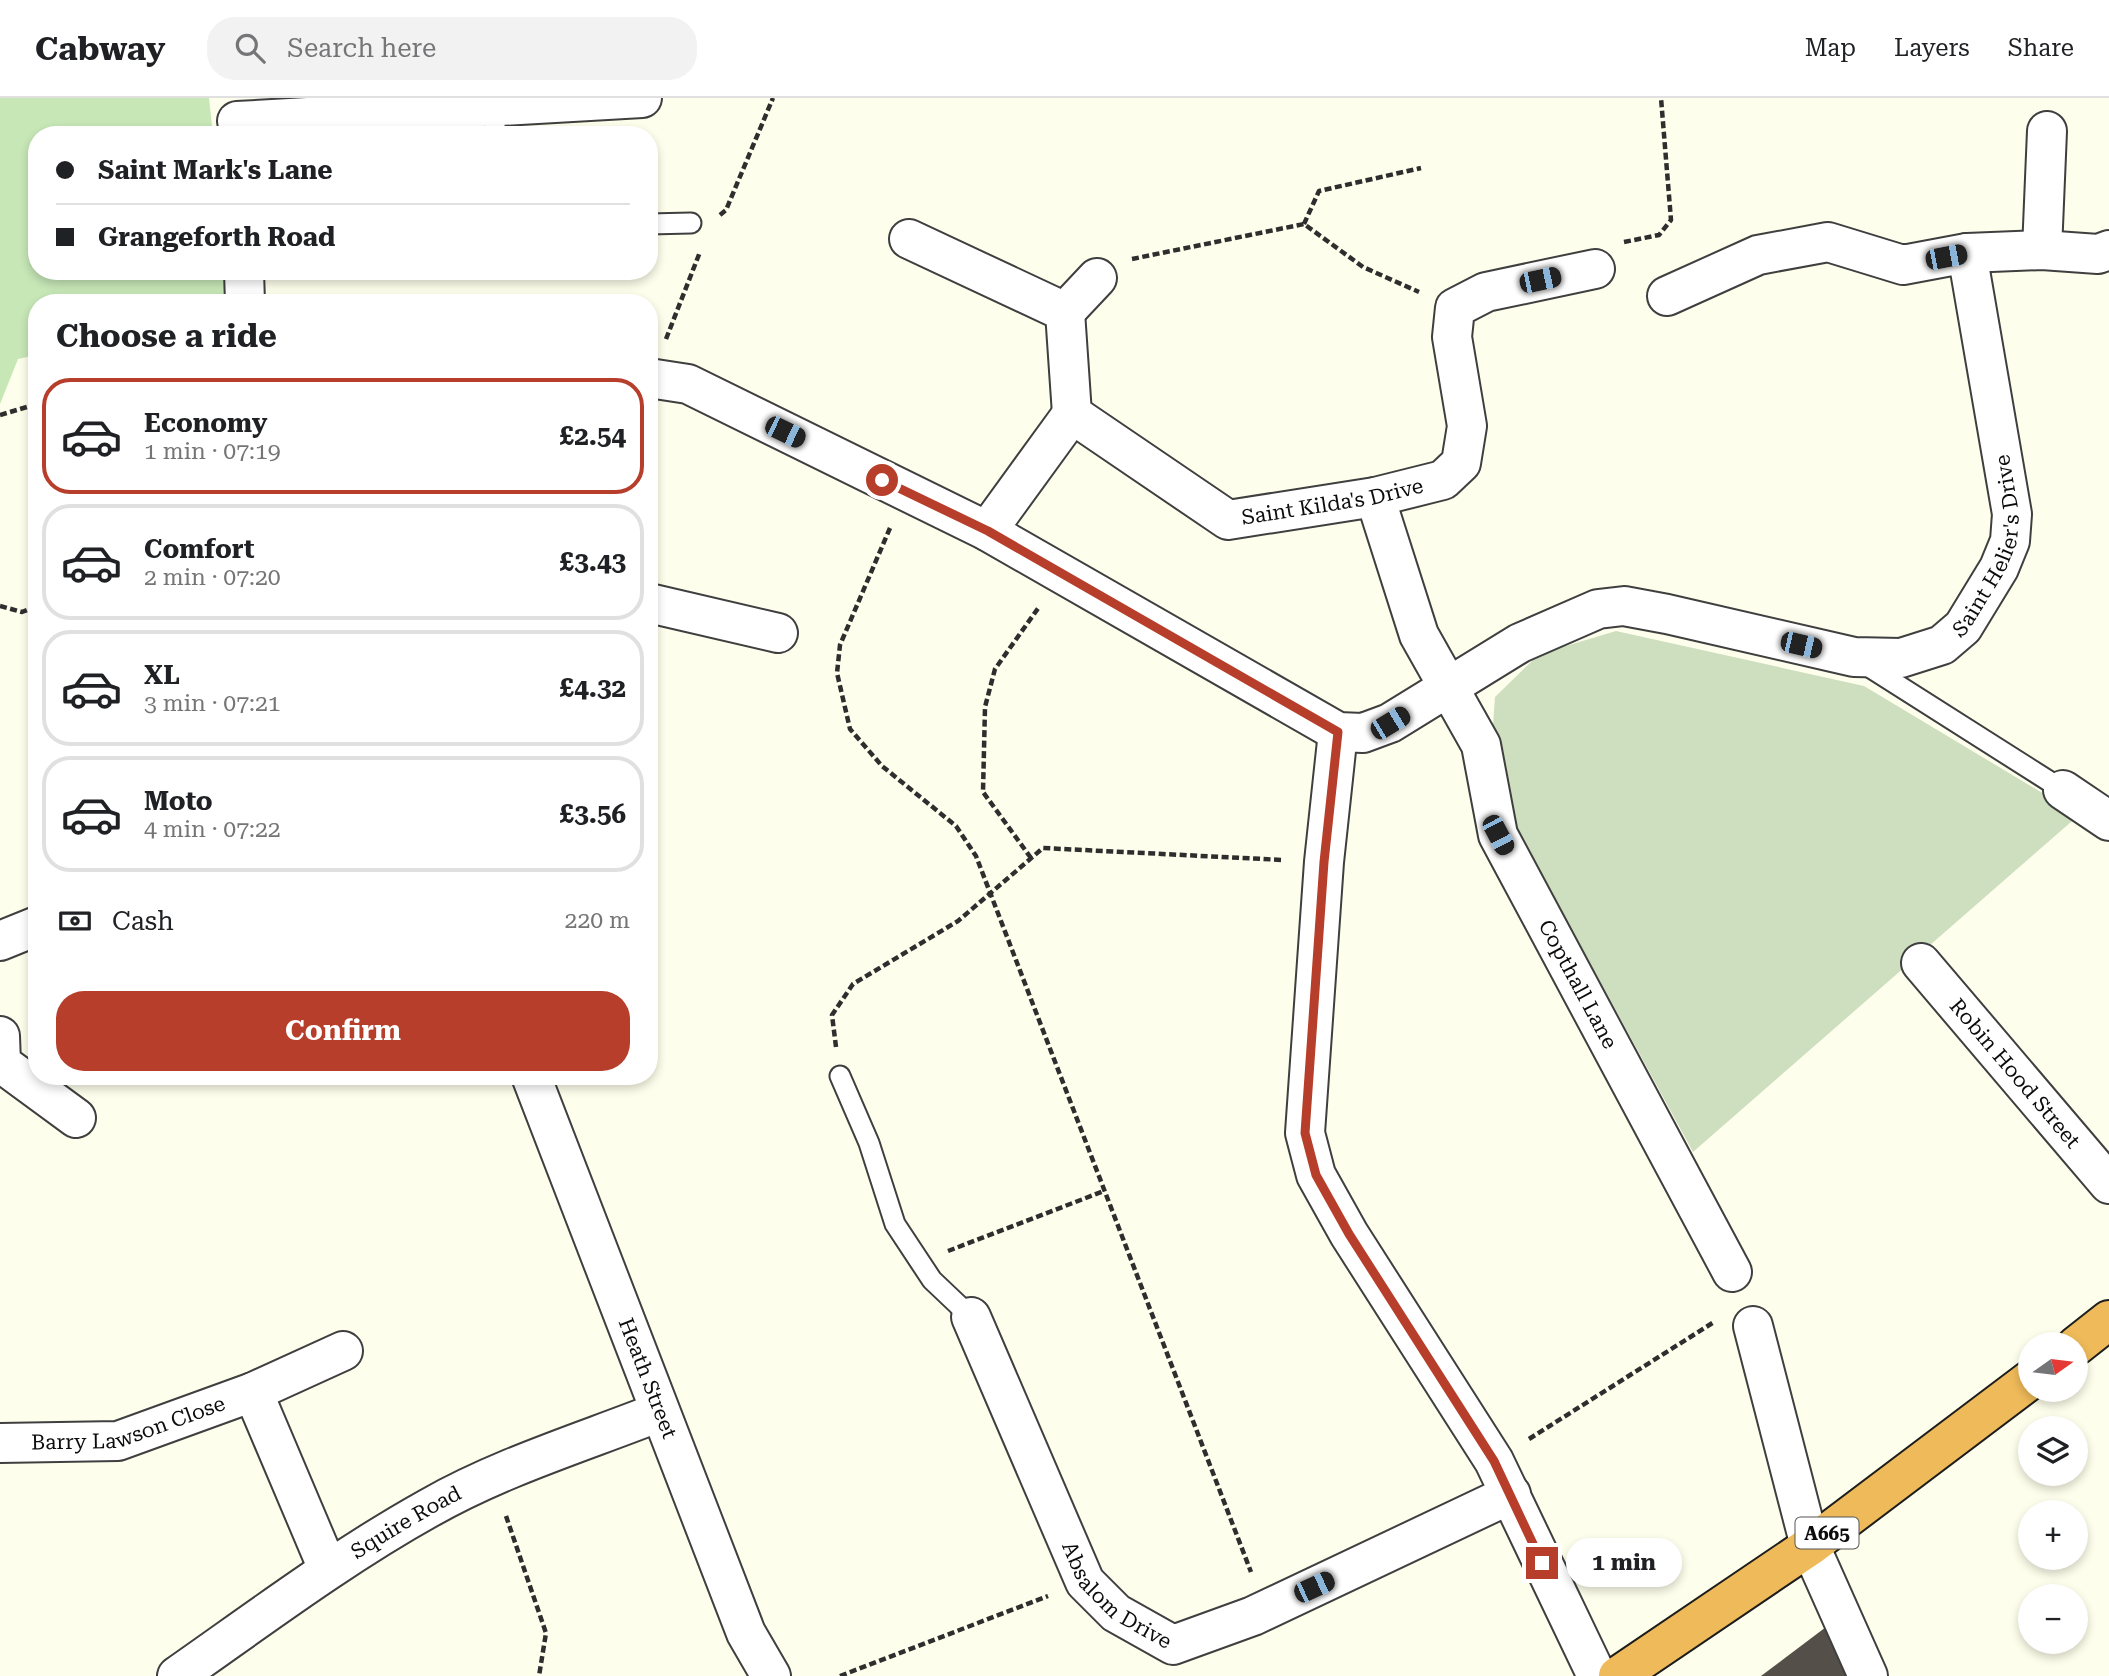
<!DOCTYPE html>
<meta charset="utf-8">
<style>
body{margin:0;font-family:"Roboto Serif",serif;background:#f2f2f2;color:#202124;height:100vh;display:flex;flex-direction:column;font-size:26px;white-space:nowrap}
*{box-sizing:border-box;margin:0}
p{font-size:23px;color:#757577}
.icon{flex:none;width:38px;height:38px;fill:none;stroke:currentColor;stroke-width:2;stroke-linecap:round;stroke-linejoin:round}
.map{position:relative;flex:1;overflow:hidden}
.sheet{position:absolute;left:28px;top:196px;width:630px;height:791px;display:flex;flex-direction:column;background:#fff;border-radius:28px;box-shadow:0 4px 10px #0003}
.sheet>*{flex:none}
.hud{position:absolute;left:28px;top:28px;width:630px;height:154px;border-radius:28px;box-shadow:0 4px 10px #0003;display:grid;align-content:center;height:154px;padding:0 28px;background:#fff}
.needle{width:46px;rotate:76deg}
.fabs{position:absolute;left:2018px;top:1234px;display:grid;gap:14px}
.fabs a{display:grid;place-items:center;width:70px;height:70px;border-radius:50%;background:#fff;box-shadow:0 4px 10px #0003;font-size:35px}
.end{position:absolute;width:32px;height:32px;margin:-16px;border:9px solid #b63e2a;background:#fff;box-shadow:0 0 0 4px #fff}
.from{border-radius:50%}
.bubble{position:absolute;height:49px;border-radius:24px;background:#fff;box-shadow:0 4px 10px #0003;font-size:23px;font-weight:700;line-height:49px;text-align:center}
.car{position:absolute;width:21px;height:42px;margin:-21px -10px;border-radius:9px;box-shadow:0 0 5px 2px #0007;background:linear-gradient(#222 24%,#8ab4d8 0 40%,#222 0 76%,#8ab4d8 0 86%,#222 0)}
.hud b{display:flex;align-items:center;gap:24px;height:66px;font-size:26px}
.hud b+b{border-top:2px solid #e0e0e0}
.hud i{width:18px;height:18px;background:#202124}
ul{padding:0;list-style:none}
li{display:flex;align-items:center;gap:21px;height:116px;margin:0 14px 10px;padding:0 14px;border:4px solid #e0e0e0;border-radius:28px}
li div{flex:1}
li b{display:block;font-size:26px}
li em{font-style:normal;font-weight:700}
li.current{border-color:#b63e2a}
li>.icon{width:63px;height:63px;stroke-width:1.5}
h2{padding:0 28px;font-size:32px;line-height:84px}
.pay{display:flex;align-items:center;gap:18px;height:77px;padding:0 28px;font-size:26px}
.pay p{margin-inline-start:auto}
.button{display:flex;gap:14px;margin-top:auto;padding:14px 28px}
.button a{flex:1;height:80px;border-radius:28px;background:#b63e2a;color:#fff;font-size:28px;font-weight:700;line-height:80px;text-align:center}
header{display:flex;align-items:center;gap:42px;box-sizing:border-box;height:98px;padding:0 35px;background:#fff;border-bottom:2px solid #e0e0e0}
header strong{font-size:33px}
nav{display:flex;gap:38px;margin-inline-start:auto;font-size:24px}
.search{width:490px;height:63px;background:#f2f2f2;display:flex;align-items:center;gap:18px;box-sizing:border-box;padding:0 24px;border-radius:28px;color:#757577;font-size:26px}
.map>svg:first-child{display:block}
.green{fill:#c7e7b7}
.cemetery{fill:#cedfbf}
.building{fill:#544f49}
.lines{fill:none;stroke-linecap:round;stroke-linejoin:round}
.lane-casing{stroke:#3f3f3f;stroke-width:23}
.street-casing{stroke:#3f3f3f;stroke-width:42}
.highway-casing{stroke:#1d1d1d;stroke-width:42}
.path{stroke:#2e2e2e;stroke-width:4.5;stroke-dasharray:7 3.5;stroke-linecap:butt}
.lane{stroke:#fff;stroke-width:19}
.street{stroke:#fff;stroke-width:38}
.highway{stroke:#efba59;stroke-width:38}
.route{stroke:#b63e2a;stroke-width:9}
.labels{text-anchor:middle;stroke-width:7;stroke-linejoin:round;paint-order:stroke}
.shield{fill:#fff;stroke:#555;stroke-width:2}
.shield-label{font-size:19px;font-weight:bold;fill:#0c0c0c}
.street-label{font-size:21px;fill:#0c0c0c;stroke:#fff}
</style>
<header>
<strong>Cabway</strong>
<div class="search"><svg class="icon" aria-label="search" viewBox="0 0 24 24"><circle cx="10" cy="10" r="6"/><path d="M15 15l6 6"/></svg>Search here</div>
<nav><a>Map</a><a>Layers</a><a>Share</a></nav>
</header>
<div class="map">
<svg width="2109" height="1578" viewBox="0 0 2109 1578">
<rect width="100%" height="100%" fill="#fefeec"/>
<path class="green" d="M0 0H209L213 37H37V173H226L228 205H37V257L18 261 0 306Z"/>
<path class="cemetery" d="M1616 533 1864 588 2079 717 1693 1054 1516 729 1492 642 1495 599 1539 556Z"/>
<path class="building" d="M1830 1526 1852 1578H1761Z"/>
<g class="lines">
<defs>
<g id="lane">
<path d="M495 9V37"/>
<path d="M649 126 691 125"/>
<path d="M1863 565 2063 692"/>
<path d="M840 978 869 1045 895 1126 932 1182 971 1219"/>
</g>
<g id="street">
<path d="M237 23 642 0"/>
<path id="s1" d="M909 141 1065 214 1072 316 1228 422 1375 399 1443 382 1461 365 1467 328 1452 239 1455 210 1486 194 1595 171"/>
<path d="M2042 152 2047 33"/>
<path d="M1967 155 2042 152 2098 156 2109 152"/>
<path d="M244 173 245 205"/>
<path d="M1065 214 1097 180"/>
<path id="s2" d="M649 280 688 286 987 433 1338 634 1363 635 1390 625 1520 545 1598 511 1624 508 1667 516 1854 559 1901 560 1942 547 1963 529 1999 470 2010 443 2012 416 1967 155 1903 167 1828 144 1758 157 1667 198"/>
<path id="s3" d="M1375 399 1419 537 1481 647 1498 737 1732 1174"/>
<path d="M987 433 1072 316"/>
<path d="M649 505 778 535"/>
<path d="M1338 634 1324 764 1305 1035 1316 1077 1349 1136 1494 1363 1597 1578"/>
<path d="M2063 692 2109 723"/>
<path d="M0 843 37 828"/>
<path id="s4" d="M1921 865 2109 1086"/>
<path d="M0 938 1 965 76 1020"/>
<path id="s5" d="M531 978 746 1535 771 1578"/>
<path id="s6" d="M971 1219 1085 1484 1116 1515 1173 1547 1253 1518 1511 1396"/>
<path d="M1753 1228 1810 1448 1868 1578"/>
<path d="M253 1294 328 1471"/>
<path id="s7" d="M0 1345 118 1343 253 1294 343 1253"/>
<path id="s8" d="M177 1578C260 1520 341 1459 429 1410 501 1369 583 1344 659 1314"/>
</g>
<g id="highway">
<path d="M2076 1248 2109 1222"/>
<path d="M1618 1578 1810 1448 2030 1282"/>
</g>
</defs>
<use href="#lane" class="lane-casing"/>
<use href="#street" class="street-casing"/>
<use href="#highway" class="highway-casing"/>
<g class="path">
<path d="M720 117 726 112 773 0"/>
<path d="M1304 126 1319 93 1421 70"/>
<path d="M1624 144 1659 137 1671 122 1661 0"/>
<path d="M1132 161 1304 126 1363 169 1419 194"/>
<path d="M666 241 700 154"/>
<path d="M0 317 37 306"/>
<path d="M890 430 840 547 837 575 850 631 882 668 956 728 976 758 1251 1474"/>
<path d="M0 508 22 514 37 508"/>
<path d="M1031 760 983 694 985 609 995 571 1039 509"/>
<path d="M836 949 832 917 853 886 958 823 1043 750 1283 762"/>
<path d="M948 1153 1104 1093"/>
<path d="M1529 1341 1714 1224"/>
<path d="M506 1418 546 1535 539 1578"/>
<path d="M840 1578 1048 1498"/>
</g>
<use href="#lane" class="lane"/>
<use href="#street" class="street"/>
<use href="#highway" class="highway"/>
</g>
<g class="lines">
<path class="route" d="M882 382 988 433 1338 634 1324 764 1305 1035 1316 1077 1349 1136 1494 1363 1542 1465"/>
</g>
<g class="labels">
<rect class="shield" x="1795.5" y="1419.5" width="63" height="31" rx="5"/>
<g class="shield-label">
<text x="1827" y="1442">A665</text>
</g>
<g class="street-label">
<text dy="7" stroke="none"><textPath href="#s1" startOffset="569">Saint Kilda's Drive</textPath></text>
<text dy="7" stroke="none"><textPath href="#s2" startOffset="1536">Saint Helier's Drive</textPath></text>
<text dy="7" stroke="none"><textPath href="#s3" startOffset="532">Copthall Lane</textPath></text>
<text dy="7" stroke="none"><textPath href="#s4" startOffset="145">Robin Hood Street</textPath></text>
<text dy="7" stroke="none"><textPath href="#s5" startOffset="324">Heath Street</textPath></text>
<text dy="7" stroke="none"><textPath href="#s7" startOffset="131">Barry Lawson Close</textPath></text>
<text dy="7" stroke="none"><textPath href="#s8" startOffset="276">Squire Road</textPath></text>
<text dy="7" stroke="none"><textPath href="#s6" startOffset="320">Absalom Drive</textPath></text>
</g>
</g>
</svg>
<div class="fabs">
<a><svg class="needle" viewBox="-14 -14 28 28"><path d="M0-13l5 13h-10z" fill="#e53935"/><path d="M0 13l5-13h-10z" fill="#757577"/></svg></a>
<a><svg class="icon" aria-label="layers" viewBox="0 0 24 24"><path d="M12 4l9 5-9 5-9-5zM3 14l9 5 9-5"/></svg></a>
<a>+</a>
<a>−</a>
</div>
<i class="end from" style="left:882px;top:382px"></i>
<i class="end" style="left:1542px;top:1465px"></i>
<div class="bubble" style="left:1566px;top:1440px;width:116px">1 min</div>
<i class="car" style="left:1946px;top:159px;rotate:79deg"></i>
<i class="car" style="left:1540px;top:182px;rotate:78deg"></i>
<i class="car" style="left:785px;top:334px;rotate:116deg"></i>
<i class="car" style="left:1801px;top:547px;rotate:103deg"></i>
<i class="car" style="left:1390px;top:625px;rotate:59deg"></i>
<i class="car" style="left:1498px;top:737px;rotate:152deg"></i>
<i class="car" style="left:1314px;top:1489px;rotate:65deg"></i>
<div class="hud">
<b><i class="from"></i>Saint Mark's Lane</b>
<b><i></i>Grangeforth Road</b>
</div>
<section class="sheet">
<h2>Choose a ride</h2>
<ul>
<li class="current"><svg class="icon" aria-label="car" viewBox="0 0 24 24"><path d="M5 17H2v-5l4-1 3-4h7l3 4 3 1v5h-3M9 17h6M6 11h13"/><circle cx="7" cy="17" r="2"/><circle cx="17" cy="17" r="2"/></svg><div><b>Economy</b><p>1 min · 07:19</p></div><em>£2.54</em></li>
<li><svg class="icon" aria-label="car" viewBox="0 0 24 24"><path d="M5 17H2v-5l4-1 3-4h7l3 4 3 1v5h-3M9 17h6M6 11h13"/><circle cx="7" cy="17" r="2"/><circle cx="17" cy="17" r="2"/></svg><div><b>Comfort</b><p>2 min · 07:20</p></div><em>£3.43</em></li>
<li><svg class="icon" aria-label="car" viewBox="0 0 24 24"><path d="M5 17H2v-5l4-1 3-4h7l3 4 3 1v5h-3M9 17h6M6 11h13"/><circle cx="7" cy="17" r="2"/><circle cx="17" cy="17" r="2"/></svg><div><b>XL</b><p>3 min · 07:21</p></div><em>£4.32</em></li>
<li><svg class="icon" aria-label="car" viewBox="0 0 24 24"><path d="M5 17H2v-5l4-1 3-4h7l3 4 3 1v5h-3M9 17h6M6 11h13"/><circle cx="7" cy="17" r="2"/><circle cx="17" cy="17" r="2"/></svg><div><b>Moto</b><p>4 min · 07:22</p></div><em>£3.56</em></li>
</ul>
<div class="pay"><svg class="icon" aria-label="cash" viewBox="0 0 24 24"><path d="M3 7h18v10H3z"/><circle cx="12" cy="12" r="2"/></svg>Cash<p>220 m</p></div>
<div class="button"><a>Confirm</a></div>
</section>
</div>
